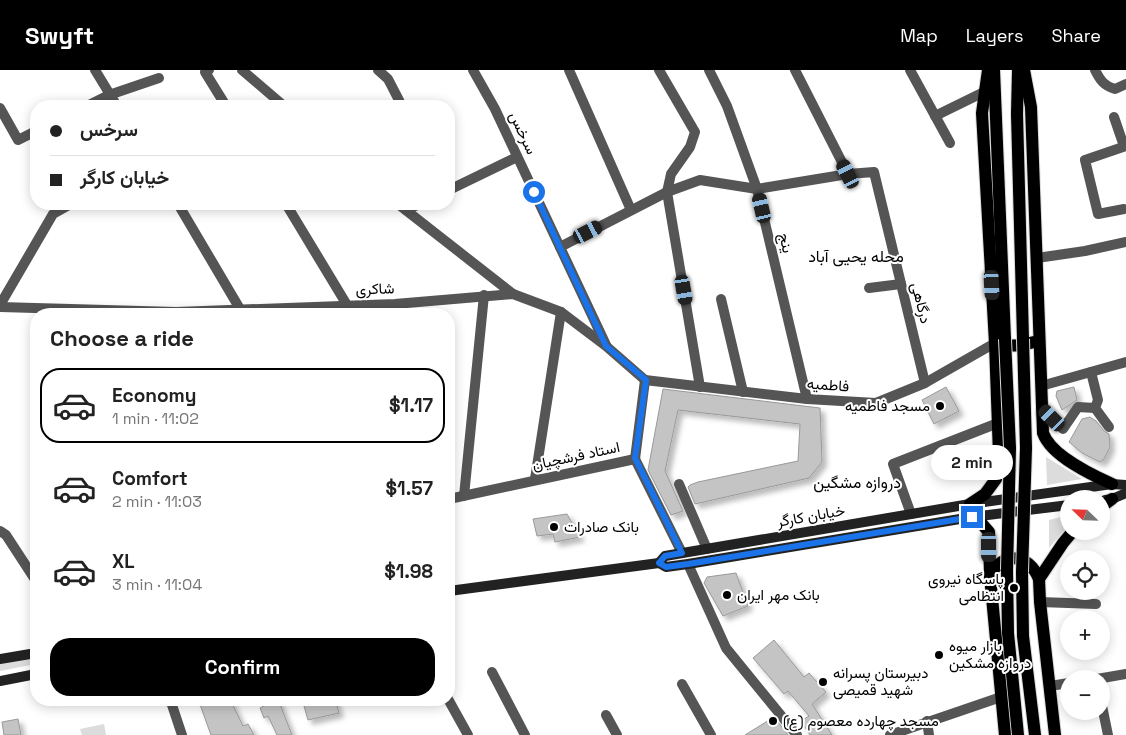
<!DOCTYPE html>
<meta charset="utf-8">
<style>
body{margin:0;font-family:"Space Grotesk",Vazirmatn,sans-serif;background:#f6f6f6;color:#222;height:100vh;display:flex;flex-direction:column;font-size:19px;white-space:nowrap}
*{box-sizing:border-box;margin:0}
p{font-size:16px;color:#767676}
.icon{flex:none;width:28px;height:28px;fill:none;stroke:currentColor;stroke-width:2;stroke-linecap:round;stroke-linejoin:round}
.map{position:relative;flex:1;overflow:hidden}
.panel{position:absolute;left:30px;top:238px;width:425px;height:398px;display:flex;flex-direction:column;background:#fff;border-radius:20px;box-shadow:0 2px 12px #0003}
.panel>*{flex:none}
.guide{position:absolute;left:30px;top:30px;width:425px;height:110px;border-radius:20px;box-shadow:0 2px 12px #0003;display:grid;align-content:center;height:110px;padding:0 20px;background:#fff}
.needle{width:32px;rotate:293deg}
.controls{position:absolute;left:1060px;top:420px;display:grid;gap:10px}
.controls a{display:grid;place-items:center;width:50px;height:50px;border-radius:50%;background:#fff;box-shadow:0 2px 12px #0003;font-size:25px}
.end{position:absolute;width:22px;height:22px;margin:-11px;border:6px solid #1a73e8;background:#fff;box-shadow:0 0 0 2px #fff}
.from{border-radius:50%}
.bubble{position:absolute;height:35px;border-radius:18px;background:#fff;box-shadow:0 2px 12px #0003;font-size:16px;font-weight:600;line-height:35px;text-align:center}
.car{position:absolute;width:15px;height:30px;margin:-15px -8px;border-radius:6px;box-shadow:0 0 4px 1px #0007;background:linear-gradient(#222 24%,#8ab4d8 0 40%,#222 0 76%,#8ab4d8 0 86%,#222 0)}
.guide b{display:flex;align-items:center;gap:18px;height:48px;font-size:19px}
.guide b+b{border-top:1px solid #e0e0e0}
.guide i{width:12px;height:12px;background:#222}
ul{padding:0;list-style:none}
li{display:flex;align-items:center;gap:15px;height:75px;margin:0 10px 8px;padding:0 10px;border:2px solid transparent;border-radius:20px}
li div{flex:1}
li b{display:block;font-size:19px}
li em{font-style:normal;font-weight:600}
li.selected{border-color:#000}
li>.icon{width:45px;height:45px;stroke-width:1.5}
h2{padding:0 20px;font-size:22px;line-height:60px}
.primary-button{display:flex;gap:10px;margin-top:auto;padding:10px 20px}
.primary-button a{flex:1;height:58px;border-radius:20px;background:#000;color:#fff;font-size:20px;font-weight:600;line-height:58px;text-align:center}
header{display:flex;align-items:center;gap:30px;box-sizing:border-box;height:70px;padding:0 25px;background:#000;color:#fff}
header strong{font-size:24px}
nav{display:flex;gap:28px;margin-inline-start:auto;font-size:18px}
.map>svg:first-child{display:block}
.green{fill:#dcdcdc}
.building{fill:#c4c4c4;stroke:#999;filter:url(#shadow)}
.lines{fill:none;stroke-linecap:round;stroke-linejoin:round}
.primary-casing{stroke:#dbdbdb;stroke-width:14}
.minor{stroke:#555;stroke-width:10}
.tertiary{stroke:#555;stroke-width:10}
.secondary{stroke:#222;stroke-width:10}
.primary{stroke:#000;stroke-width:12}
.primary-bridge-casing{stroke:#dbdbdb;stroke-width:14;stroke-linecap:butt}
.primary-bridge{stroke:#000;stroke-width:12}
.route{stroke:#1a73e8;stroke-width:6}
.poi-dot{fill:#000;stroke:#fff;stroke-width:2}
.labels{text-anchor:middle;stroke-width:4;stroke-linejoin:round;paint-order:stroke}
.street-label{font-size:15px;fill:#000;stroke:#fff}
.poi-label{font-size:15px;fill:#000;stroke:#fff;text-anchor:start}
.neighbourhood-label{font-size:16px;fill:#000;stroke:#fff}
</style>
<header>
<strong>Swyft</strong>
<nav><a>Map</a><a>Layers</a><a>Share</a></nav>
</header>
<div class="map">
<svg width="1126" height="665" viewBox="0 0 1126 665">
<defs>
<filter id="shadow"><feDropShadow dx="4.5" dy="4.5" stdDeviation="2.5" flood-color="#0004"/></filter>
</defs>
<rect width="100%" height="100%" fill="#fff"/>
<g class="green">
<path d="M1046 387 1082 409 1047 415Z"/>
<path d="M1069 445V455L1049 478V450Z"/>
<path d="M36 587V594L0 601V594Z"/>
<path d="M104 654 106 665H82L80 659Z"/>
</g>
<g class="building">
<path d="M946 317 959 341 934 354 922 330Z"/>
<path d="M1074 317 1077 330 1062 340 1056 326 1057 321Z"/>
<path d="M663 319 820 338 822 392 809 408 695 434 688 417 690 415 698 412 798 391 800 354 678 340 665 401 683 441 671 445 648 400Z"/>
<path d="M1090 347 1096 351 1104 361 1109 364 1110 377 1104 389 1100 392 1082 383 1069 372 1082 349Z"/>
<path d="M567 444 580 467 555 472 553 464 537 466 533 449Z"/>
<path d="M736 503 748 536 723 546 704 513 707 507Z"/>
<path d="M774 570 804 607 809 603 826 622 812 634 832 665H810L801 651 809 646 788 621 784 624 753 588Z"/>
<path d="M198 629H230L243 656 248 654 254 665H211Z"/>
<path d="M261 629H278L292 665H277L268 646 264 648 260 638 264 636Z"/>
<path d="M302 629H335L339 643 308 650Z"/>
<path d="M774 647 788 665H745Z"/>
<path d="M18 649 21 665H4L2 652Z"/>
</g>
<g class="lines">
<defs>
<g id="primary">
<path d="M994 0 1005 269"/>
<path d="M1018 0 1017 44 1023 269"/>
<path d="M1024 0 1031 37 1043 363C1051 386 1092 405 1112 414"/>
<path d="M995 273C1010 277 1019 276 1034 272"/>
<path d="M970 434 985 424 996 409 999 385 995 273 982 43 988 0"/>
<path d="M1101 437 1112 429"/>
<path d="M972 447 982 454 989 462 990 506 1005 665"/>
<path d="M1007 500 1008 563 1018 665"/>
<path d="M1022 502 1023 566 1035 665"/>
<path d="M990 506C1002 481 1029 483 1039 509"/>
<path d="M1055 665 1040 532 1039 509 1063 473 1073 461"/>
</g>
</defs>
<use href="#primary" class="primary-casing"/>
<g class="minor">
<path d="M95 0 117 36"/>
<path d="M209 0 205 2 226 36"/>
<path d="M242 0 284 36"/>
<path d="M378 0 388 9 402 36"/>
<path d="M473 0 495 39 606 275"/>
<path d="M569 0 631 140"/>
<path d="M659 0 695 62 690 77 671 104 667 122 700 317"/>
<path d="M709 0 727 36 757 119 807 329"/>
<path d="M795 0 848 104"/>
<path d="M910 0 950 73"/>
<path d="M1095 0C1100 10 1104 16 1115 19L1126 14"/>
<path d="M87 36 109 25 159 8"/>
<path d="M0 38 18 70 36 61"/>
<path d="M935 46 984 22"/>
<path d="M1114 47 1124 76"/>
<path d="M449 120 517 87"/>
<path d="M178 134 240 239"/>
<path d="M286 134 347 235"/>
<path d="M398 134 513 224"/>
<path d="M1124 139 1098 144 1085 90 1126 76"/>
<path d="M406 140 420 134"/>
<path d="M560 177 667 122 700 110 757 119 848 104 874 102 925 313"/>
<path d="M1037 188 1085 181 1126 172"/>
<path d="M869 218 901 214"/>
<path d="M721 229 743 322"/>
<path d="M0 235 53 144 71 134"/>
<path d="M176 242 395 234 513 224 561 242 606 276 645 310 635 389"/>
<path d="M1091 302 1098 330 1095 338 1109 357"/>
<path d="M645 310 807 329 876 333 925 313 995 273"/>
<path d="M1041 316 1126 292"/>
<path d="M1042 338 1063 359 1078 337 1095 338"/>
<path d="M635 389 682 483"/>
<path d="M535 409 561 242"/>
<path d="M679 414 707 479"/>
<path d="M464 426 484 225"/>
<path d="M449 429 635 389"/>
<path d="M911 444 893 394 998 353"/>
<path d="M0 461 6 465 36 511"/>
<path d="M688 494 726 578 797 665"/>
<path d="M1040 532 1096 534"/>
<path d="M492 602 525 665"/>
<path d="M1097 609 1126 604"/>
<path d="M682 614 711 665"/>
<path d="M1050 616 1069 613"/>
<path d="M170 629 182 665"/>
<path d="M448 629 468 665"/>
<path d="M1101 631 1108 665"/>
<path d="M606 645 617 665"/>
<path d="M927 651 929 665"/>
<path d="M890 665 1001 627"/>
</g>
<path class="tertiary" d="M0 237 176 242 177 244"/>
<g class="secondary">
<path d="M1105 430 1112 429 1126 423"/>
<path d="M659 493 665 486 970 434 1112 414 1126 415"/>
<path d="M449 521 659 493 666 497 688 494 972 447 1069 435"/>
<path d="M0 589 36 583"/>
<path d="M0 611 36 604"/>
</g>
<use href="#primary" class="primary"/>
<defs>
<g id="primary-bridge">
<path d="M1005 269 1010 378 1007 500"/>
<path d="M1022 502 1026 378 1023 269"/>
</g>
</defs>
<use href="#primary-bridge" class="primary-bridge-casing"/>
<use href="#primary-bridge" class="primary-bridge"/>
</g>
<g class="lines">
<path class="route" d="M534 122 606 276 646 310 635 388 682 483 665 486 659 493 666 497 688 494 972 447"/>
</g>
<g class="poi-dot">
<circle cx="940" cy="336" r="5"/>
<circle cx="554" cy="457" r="5"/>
<circle cx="1014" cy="518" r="5"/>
<circle cx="727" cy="525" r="5"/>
<circle cx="939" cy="585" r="5"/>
<circle cx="823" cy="612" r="5"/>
<circle cx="773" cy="651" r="5"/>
</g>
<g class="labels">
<g class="street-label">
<text transform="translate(523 63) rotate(65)" y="5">سرخس</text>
<text transform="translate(786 173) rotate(77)" y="5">ینج</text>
<text transform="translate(375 219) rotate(-2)" y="5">شاکری</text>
<text transform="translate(921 233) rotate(76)" y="5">درگاهی</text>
<text transform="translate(828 315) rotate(4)" y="5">فاطمیه</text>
<text transform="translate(576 386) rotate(-12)" y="5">استاد فرشچیان</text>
<text transform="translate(811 446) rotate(-10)" y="5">خیابان کارگر</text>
</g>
<g class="poi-label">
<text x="930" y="341" text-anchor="end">مسجد فاطمیه</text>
<text x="564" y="462">بانک صادرات</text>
<text x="1004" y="514" text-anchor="end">پاسگاه نیروی<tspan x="1004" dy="17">انتظامی</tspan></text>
<text x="737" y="530">بانک مهر ایران</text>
<text x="949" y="581">بازار میوه<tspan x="949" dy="17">دروازه مشکین</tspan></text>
<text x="833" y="608">دبیرستان پسرانه<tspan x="833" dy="17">شهید قمیصی</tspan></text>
<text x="783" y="656">مسجد چهارده معصوم (ع)</text>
</g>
<g class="neighbourhood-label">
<text x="856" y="192">محله یحیی آباد</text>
<text x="857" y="418">دروازه مشگین</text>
</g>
</g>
</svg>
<div class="controls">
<a><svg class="needle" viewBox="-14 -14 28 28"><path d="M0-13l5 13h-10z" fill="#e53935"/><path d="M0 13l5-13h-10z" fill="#767676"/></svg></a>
<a><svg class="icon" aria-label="locate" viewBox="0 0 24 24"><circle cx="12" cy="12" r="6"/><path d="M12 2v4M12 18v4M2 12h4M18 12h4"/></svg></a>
<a>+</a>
<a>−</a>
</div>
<i class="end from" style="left:534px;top:122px"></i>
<i class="end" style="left:972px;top:447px"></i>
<div class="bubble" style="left:931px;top:375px;width:82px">2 min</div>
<i class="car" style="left:848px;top:104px;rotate:333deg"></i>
<i class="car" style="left:762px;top:138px;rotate:347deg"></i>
<i class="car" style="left:588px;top:162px;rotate:63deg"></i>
<i class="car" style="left:992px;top:215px;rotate:177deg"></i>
<i class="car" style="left:684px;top:220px;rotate:170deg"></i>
<i class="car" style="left:1052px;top:348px;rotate:315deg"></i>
<i class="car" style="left:989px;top:477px;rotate:180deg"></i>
<div class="guide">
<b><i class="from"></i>سرخس</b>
<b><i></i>خیابان کارگر</b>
</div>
<section class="panel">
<h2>Choose a ride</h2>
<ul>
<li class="selected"><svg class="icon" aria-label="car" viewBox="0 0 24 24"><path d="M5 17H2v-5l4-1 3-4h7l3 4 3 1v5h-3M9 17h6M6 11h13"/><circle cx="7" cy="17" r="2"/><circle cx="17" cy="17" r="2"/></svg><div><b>Economy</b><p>1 min · 11:02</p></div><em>$1.17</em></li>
<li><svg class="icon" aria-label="car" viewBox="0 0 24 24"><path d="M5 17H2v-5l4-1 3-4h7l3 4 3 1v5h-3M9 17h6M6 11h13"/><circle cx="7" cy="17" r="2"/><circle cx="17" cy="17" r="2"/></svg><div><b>Comfort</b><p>2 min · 11:03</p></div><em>$1.57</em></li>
<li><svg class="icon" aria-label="car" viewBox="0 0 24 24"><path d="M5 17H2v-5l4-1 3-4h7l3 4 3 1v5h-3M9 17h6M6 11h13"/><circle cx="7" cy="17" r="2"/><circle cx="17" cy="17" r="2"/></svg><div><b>XL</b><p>3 min · 11:04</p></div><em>$1.98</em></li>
</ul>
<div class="primary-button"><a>Confirm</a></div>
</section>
</div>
